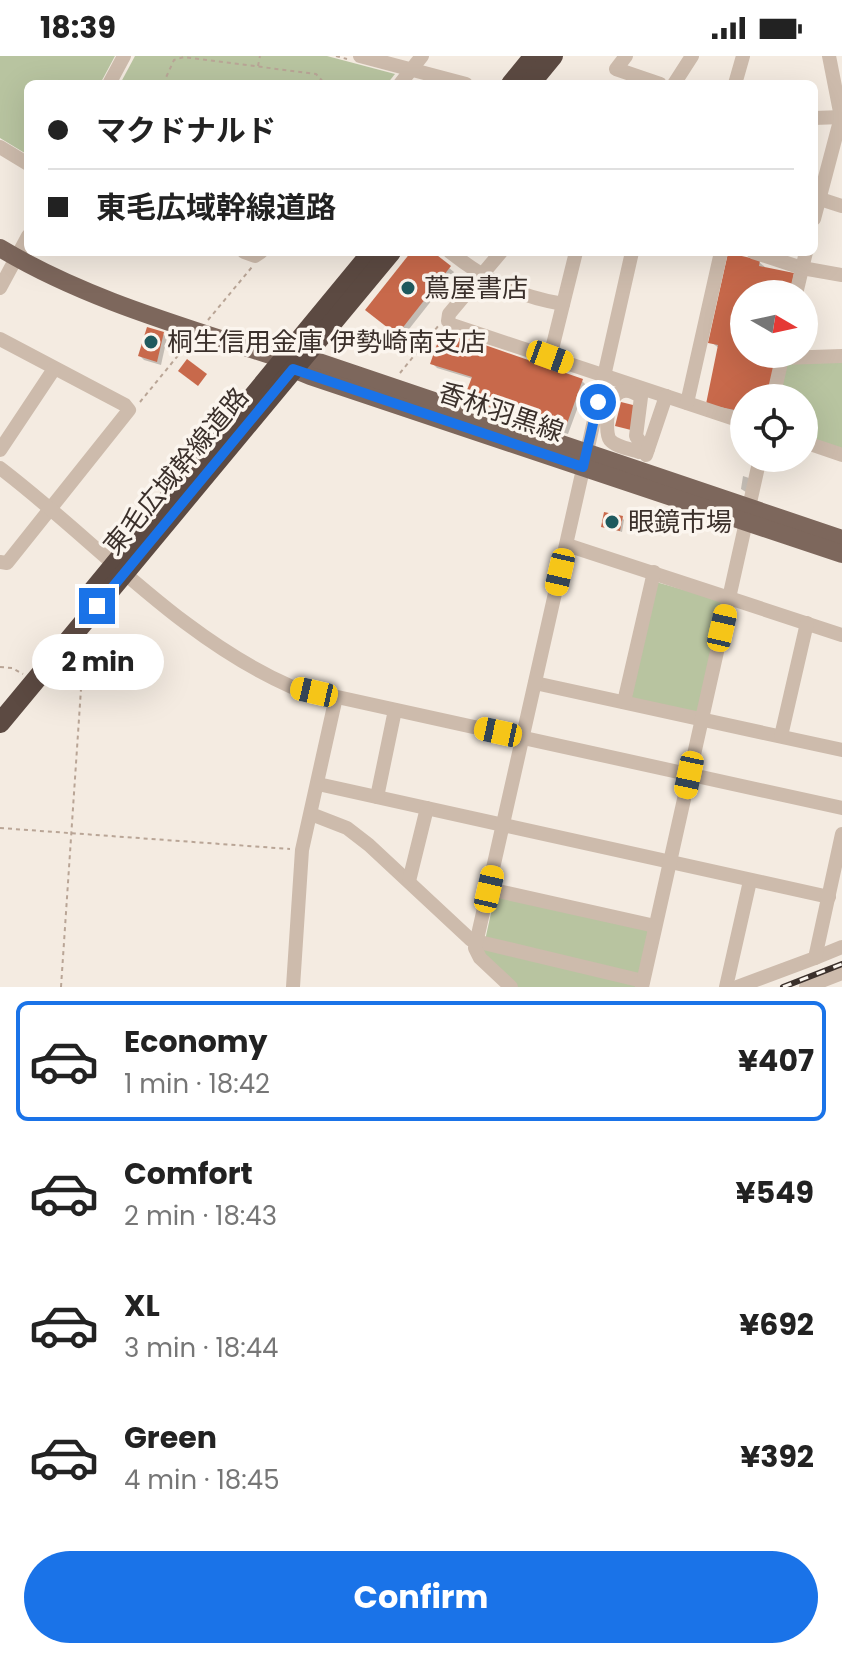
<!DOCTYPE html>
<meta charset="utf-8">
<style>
body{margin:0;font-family:Poppins,"Noto Sans JP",sans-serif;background:#f2f2f2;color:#222;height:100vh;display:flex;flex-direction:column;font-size:30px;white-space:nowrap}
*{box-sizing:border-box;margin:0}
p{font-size:26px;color:#767676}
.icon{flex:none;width:44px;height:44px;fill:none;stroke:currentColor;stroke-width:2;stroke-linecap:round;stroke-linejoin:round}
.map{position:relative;height:931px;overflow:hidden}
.drawer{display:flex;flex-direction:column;background:#fff;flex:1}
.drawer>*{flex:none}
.top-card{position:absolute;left:24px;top:24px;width:794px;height:176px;border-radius:12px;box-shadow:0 8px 32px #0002;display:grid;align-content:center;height:176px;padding:0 24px;background:#fff}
.needle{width:52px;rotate:99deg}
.fabs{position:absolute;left:730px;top:224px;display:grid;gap:16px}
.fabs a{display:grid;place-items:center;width:88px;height:88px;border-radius:50%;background:#fff;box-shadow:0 8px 32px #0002;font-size:40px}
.end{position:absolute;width:36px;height:36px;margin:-18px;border:10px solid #1a73e8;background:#fff;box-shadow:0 0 0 4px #fff}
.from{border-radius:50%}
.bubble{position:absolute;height:56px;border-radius:28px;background:#fff;box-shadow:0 8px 32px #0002;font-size:26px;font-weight:700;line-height:56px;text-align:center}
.car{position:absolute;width:24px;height:48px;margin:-24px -12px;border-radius:10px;box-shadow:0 0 6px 2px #0007;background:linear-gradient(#f5c518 24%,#345 0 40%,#f5c518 0 76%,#345 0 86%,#f5c518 0)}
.top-card b{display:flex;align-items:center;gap:28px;height:76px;font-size:30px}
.top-card b+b{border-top:2px solid #e0e0e0}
.top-card i{width:20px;height:20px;background:#222}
ul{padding:14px 0 0;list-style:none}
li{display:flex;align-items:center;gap:24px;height:120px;margin:0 16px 12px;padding:0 8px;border:4px solid transparent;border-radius:12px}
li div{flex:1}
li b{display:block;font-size:30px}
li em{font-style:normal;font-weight:700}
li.on{border-color:#1a73e8}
li>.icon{width:72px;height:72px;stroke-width:1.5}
.primary-button{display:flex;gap:16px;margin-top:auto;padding:16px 24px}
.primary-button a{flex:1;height:92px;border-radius:48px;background:#1a73e8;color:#fff;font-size:32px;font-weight:700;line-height:92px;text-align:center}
.status{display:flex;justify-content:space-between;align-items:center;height:56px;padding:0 40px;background:#fff;direction:ltr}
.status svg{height:22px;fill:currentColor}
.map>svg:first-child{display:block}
.green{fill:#b8c4a0}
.shadow{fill:#0003}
.building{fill:#c8694b}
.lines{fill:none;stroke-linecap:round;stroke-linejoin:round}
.path{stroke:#b9a596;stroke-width:2;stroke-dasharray:4 4;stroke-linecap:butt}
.minor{stroke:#cdbbac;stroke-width:14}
.major{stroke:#7d675c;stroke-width:18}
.highway{stroke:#5c4a42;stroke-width:20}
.rail-casing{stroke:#3b302b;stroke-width:6}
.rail{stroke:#fbf5ee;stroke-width:3;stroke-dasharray:9;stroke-linecap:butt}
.route{stroke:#1a73e8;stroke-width:10}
.poi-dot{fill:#1f5a5e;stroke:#fbf5ee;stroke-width:3}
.labels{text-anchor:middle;stroke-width:7;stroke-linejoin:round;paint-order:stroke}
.poi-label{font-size:26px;fill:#3b302b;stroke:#fbf5ee;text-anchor:start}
.street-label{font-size:26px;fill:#3b302b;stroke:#fbf5ee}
</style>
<div class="status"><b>18:39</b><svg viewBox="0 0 49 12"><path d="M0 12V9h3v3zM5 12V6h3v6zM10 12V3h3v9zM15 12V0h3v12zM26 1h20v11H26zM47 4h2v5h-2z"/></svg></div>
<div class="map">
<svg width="842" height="931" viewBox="0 0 842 931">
<rect width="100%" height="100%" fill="#f4ebe1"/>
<g class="green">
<path d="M0 0H115L100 28H28V99L0 82Z"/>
<path d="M135 0H327L395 18 387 28H120Z"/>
<path d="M842 304V395L804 382V342H778L785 308Z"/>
<path d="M656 526 720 544 722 549 698 656 631 644Z"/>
<path d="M495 839 647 874 649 877 637 931H517L482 898Z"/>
</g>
<g class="shadow">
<path d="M414 196H429L454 216 402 282 372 258Z"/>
<path d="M759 206 765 211 744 238V360L714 353 720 293 711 286Z"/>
<path d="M163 278 167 282 161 309 144 304 140 300Z"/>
<path d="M433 308 582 325 586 329 568 378 471 346 467 342 473 323 437 312Z"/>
<path d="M743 420 749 422 746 436 741 433Z"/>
<path d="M622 462 624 464 622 476 603 470Z"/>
<path d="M142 599 147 603 145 616 120 613 116 609Z"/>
</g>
<g class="building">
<path d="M411 196H433L451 210 397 279 365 254Z"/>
<path d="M728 197 760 204 759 210 794 217 790 238H744V298H777L768 342H744V356L706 348 718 289 708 287Z"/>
<path d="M147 271 164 276 157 306 138 300Z"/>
<path d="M442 274 583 323 564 376 464 342 472 321 430 308Z"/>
<path d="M187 303 207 318 198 330 178 315Z"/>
<path d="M621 346 641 351 635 375 615 370Z"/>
<path d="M604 456 623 460 620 475 601 471Z"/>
<path d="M115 595 143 597 142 613 114 610Z"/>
</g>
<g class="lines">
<g class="path">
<path d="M336 0 347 3"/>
<path d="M258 10 260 0"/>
<path d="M163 28 174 4 184 1 316 18 325 28"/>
<path d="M208 264 252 211"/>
<path d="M400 317 439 269"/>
<path d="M140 346 189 286"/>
<path d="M0 611 12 612 23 618"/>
<path d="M0 772 290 793"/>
<path d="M61 931 82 618 62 615"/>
</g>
<g class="minor">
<path d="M360 0 466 28"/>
<path d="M626 0 616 13 660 28"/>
<path d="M109 28 124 0"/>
<path d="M400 28 422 0"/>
<path d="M674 28 692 0"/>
<path d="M735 28 743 0"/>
<path d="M814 62 842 61"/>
<path d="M0 91 28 108"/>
<path d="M814 141 842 150"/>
<path d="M814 163 841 61 829 0"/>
<path d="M244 196 255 200 261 196"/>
<path d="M450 196C487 225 517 240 563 248"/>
<path d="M501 196 449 258 448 265 452 269 744 366"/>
<path d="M753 196 802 212 842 219"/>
<path d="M0 232 28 180"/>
<path d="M796 238 806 196"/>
<path d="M0 283 125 349 129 354 7 507 0 506"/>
<path d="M550 301 576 196"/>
<path d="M782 302 842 300"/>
<path d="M773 342 783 298"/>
<path d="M687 347 721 196"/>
<path d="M804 386 842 399"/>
<path d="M644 392 636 380 641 341C607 316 603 374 610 384 616 391 631 393 639 396L644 392 648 393"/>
<path d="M0 394 54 313"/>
<path d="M646 399 666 340"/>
<path d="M0 412C96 485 180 582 292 631L842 752"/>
<path d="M749 451 760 402"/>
<path d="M567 489 842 579"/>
<path d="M535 627 842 694"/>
<path d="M624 646 654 516"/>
<path d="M781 680 807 567"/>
<path d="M318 728 829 841"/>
<path d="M377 741 395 654"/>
<path d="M311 758 347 772 369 789 471 884 643 925"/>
<path d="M409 825 427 752"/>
<path d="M489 833 655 870"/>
<path d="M815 902 842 891"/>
<path d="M293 931 302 794 336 641"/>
<path d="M511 931 480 902 475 892 632 196"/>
<path d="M642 931 746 466"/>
<path d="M726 931 750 825"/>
<path d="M737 931 815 902 842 778"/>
<path d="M806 931 842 917"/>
</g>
<g class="major">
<path d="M0 192C83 242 179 269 270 299L284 303 304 301 842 483"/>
<path d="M284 303 293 313 310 320 842 498"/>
</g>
<g class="highway">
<path d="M511 28 534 0"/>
<path d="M530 28 553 0"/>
<path d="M85 544 372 196"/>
<path d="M0 667 391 196"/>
</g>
<defs>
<path id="rail" d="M783 931 842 908"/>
</defs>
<use href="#rail" class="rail-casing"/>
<use href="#rail" class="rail"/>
</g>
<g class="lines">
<path class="route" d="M97 550 293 313 583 411 598 346"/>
</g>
<g class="poi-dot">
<circle cx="408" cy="232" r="8"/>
<circle cx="151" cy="286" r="8"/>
<circle cx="612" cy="466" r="8"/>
</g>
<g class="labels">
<g class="poi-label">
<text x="424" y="241">蔦屋書店</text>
<text x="167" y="295">桐生信用金庫 伊勢崎南支店</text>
<text x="628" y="475">眼鏡市場</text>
</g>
<g class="street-label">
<text transform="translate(501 356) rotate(19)" y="9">香林羽黒線</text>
<text transform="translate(176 415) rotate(-50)" y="9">東毛広域幹線道路</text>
</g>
</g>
</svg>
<div class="fabs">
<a><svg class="needle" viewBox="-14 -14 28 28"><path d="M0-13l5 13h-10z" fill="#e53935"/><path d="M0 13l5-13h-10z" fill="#767676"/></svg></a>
<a><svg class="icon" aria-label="locate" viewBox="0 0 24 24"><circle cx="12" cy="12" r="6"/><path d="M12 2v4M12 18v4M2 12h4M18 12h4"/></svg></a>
</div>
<i class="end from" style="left:598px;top:346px"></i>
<i class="end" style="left:97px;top:550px"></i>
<div class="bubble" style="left:32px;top:578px;width:132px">2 min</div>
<i class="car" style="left:550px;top:301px;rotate:110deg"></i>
<i class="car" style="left:560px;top:516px;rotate:193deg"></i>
<i class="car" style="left:722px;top:572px;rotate:13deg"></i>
<i class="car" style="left:314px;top:636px;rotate:283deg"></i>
<i class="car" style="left:498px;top:676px;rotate:282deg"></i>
<i class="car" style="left:689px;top:719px;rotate:192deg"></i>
<i class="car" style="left:489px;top:833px;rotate:13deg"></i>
<div class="top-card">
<b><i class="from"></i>マクドナルド</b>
<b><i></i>東毛広域幹線道路</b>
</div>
</div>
<section class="drawer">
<ul>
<li class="on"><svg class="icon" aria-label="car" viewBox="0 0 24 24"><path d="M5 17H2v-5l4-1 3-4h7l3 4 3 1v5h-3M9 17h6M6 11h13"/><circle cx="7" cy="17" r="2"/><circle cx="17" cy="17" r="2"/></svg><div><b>Economy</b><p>1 min · 18:42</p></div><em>¥407</em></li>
<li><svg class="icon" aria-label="car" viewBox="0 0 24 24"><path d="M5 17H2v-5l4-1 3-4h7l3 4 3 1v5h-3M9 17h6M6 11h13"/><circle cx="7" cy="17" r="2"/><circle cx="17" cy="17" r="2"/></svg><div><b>Comfort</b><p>2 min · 18:43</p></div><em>¥549</em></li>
<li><svg class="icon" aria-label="car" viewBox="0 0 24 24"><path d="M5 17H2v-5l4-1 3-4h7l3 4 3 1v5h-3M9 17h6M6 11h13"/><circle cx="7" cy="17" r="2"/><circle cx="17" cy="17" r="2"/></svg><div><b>XL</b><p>3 min · 18:44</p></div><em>¥692</em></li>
<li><svg class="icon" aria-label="car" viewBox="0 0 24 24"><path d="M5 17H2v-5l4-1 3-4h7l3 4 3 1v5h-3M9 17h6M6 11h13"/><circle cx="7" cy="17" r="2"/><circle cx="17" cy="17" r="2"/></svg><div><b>Green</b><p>4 min · 18:45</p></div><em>¥392</em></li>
</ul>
<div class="primary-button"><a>Confirm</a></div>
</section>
